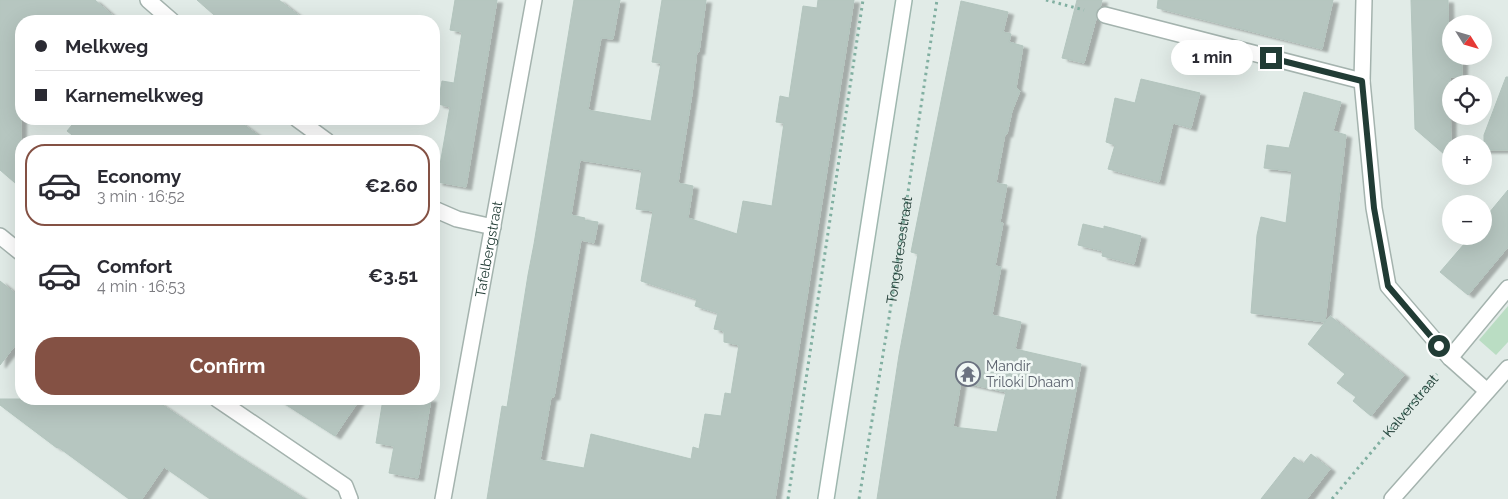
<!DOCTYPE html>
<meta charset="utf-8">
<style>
body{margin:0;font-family:Raleway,sans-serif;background:#f7f7f7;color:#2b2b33;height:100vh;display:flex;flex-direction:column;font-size:19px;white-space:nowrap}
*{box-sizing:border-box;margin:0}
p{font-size:16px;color:#7c7c81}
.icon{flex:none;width:28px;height:28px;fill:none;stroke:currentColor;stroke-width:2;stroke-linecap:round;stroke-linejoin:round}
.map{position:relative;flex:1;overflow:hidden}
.drawer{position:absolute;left:15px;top:135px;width:425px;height:270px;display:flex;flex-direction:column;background:#fff;border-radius:20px;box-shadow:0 5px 20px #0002}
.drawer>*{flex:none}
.top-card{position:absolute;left:15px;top:15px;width:425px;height:110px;border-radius:20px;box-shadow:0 5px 20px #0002;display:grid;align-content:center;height:110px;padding:0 20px;background:#fff}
.needle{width:32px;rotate:127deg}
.tools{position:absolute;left:1442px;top:15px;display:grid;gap:10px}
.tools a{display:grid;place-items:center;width:50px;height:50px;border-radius:50%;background:#fff;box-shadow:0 5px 20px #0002;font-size:25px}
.end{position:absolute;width:22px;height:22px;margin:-11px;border:6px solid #213c35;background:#fff;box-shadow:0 0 0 2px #fff}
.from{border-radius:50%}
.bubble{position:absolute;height:35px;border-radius:18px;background:#fff;box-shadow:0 5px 20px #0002;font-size:16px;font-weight:700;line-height:35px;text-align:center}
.top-card b{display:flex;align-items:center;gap:18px;height:48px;font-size:19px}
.top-card b+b{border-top:1px solid #e1e1e2}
.top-card i{width:12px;height:12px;background:#2b2b33}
ul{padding:9px 0 0;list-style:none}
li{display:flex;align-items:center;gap:15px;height:82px;margin:0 10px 8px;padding:0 10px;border:2px solid transparent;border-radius:20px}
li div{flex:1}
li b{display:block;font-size:19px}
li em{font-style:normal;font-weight:700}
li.on{border-color:#845144}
li>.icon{width:45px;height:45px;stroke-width:1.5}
.primary-button{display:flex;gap:10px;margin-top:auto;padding:10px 20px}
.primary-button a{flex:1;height:58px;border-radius:20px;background:#845144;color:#fff;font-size:20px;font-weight:700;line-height:58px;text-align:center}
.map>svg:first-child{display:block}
.green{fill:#baddc3}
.building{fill:#b6c6c0;stroke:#b3c5be;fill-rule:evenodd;filter:url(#shadow)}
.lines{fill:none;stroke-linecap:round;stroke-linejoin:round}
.minor-casing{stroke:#a4b3ae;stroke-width:18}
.tertiary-casing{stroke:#a4b3ae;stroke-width:18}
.secondary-casing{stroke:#9fb7af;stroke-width:18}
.path{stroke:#81afa1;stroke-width:3;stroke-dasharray:2.5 4;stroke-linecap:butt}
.minor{stroke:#fff;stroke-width:15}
.tertiary{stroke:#fff;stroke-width:15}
.secondary{stroke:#fff;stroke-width:15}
.route{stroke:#213c35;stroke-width:6}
.labels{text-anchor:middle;stroke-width:5;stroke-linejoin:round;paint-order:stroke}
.street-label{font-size:14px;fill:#213c35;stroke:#f1f8f5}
.worship-label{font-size:14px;fill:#5b616d;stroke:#f1f8f5;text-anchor:start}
</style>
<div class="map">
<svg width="1508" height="499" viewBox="0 0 1508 499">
<defs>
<filter id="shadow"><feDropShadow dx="5.5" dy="3" stdDeviation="1" flood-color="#0004"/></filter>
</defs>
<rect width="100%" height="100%" fill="#e1ebe7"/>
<path class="green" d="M1508 306V342L1496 355 1479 340Z"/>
<g class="building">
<path d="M0 0H95L119 21H21V188L0 170Z"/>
<path d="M197 0H279L306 21H221Z"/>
<path d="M455 0H497L466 187 437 182 450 107 438 104 442 81 454 83 462 32 450 30Z"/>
<path d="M574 0H620L613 39 601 38 588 110 651 121 661 63 652 62 662 0H706L699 52 697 51 692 94 678 183 693 186 688 218 737 234 743 201 772 206 784 123 776 122 780 96 789 98 803 6 817 8 818 0H854L775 499H487L502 406 507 407 528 275 534 244ZM580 160 642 170 636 209 653 211 641 281 697 299 695 306 718 313 714 329 724 331V342L739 345 731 394 725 393 721 416 705 414 699 449 693 447 691 459 591 434 584 468 540 460 551 397H554L581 240 594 243 598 222 584 220 585 218 571 215Z"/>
<path d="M1077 0H1102L1100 8 1096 12V19L1084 63 1062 58Z"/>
<path d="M1158 0H1333L1322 49 1157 8Z"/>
<path d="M1411 0H1448L1449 56H1462V77H1450L1451 160 1415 129Z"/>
<path d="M961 1 1008 12 1003 32 1011 34 1009 42 1023 46 1016 88 1020 91 1012 111 1007 134H1005L996 183 1007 185 1000 222 1003 223 995 266 1001 267 992 315 1021 322 1015 349 1081 364 1055 499H877L899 355 918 254 911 252ZM961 382 1006 392 997 432 953 427Z"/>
<path d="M1506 77H1508V150H1484V135Z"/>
<path d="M1141 79 1200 93 1191 128 1173 123 1159 182 1108 169 1115 145 1106 142 1115 98 1135 103Z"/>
<path d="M1304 92 1341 102 1333 131 1346 135 1325 322 1330 316 1404 375 1371 416 1353 401 1356 397 1337 383 1345 374 1308 344 1325 322 1251 313 1257 235 1261 217 1286 223 1292 171 1264 168 1267 145 1289 148Z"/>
<path d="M77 119H236L266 141H80L67 131Z"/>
<path d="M1508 190V247L1468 295 1440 272 1471 236H1484V219Z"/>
<path d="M1083 224 1104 229V226L1141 236 1134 264 1102 256 1103 251 1078 245Z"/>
<path d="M0 281 21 298V338L0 365Z"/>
<path d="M0 399H154L230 451 305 499H210L164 467 142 499H129L58 447 57 448 0 405Z"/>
<path d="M277 399H360L335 436Z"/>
<path d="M383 399H431L418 478 389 473 394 446 376 443Z"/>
<path d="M1311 454 1330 469 1307 499H1261L1294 457 1303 464Z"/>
</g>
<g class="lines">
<defs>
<g id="minor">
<path d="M148 0 172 21"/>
<path d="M1364 0 1362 81 1374 208 1388 286 1450 358 1487 391"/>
<path d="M1105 15 1362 81"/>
<path d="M297 119 327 141"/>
<path d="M434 209 457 219 493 227"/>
<path d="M0 236 21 253"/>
<path d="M1450 358 1508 288"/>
<path d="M217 399 345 486 350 499"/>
<path id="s3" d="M443 499 534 0"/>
</g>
<path id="tertiary" d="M1392 499 1508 368"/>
<path id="secondary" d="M826 499 904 0"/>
</defs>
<use href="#minor" class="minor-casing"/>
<use href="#tertiary" class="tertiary-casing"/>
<use href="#secondary" class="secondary-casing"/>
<g class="path">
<path d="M1046 0 1084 10"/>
<path d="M788 499 863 0"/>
<path id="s1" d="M859 499 889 318 937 0"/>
<path id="s2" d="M1332 499 1437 374"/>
</g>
<use href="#minor" class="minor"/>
<use href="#tertiary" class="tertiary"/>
<use href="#secondary" class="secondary"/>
</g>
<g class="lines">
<path class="route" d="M1271 58 1362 81 1374 208 1388 286 1439 346"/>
</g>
<defs>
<symbol id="temple-ring" viewBox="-11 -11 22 22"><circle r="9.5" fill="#f1f8f5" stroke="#6b7280" stroke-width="1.5"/><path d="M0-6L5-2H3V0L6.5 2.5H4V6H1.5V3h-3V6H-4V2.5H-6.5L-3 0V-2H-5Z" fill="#6b7280"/></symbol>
</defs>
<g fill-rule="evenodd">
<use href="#temple-ring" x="954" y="360" width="28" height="28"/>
</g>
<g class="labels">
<g class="street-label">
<text dy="5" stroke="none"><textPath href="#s3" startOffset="254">Tafelbergstraat</textPath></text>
<text dy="5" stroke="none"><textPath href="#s1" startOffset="252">Tongelresestraat</textPath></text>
<text dy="5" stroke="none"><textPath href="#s2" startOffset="122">Kalverstraat</textPath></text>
</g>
<g class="worship-label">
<text x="986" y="371">Mandir<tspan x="986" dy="16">Triloki Dhaam</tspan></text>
</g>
</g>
</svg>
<div class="tools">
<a><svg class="needle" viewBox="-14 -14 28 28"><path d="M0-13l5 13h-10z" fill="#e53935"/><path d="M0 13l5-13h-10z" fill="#7c7c81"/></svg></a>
<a><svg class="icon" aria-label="locate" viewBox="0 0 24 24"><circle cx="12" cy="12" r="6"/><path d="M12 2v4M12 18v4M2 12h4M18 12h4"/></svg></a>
<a>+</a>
<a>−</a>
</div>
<i class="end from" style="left:1439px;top:346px"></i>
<i class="end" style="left:1271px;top:58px"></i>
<div class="bubble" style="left:1171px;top:40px;width:82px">1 min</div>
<div class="top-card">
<b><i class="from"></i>Melkweg</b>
<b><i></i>Karnemelkweg</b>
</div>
<section class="drawer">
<ul>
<li class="on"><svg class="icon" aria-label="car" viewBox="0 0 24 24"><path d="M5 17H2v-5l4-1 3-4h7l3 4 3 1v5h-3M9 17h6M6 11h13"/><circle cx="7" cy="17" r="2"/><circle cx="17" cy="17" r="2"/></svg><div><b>Economy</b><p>3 min · 16:52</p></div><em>€2.60</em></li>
<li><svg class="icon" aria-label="car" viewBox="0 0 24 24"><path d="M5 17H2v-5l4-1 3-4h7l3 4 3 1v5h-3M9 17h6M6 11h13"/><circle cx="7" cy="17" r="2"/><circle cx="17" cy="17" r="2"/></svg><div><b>Comfort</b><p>4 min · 16:53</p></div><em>€3.51</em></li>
</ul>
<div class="primary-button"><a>Confirm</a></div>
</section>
</div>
